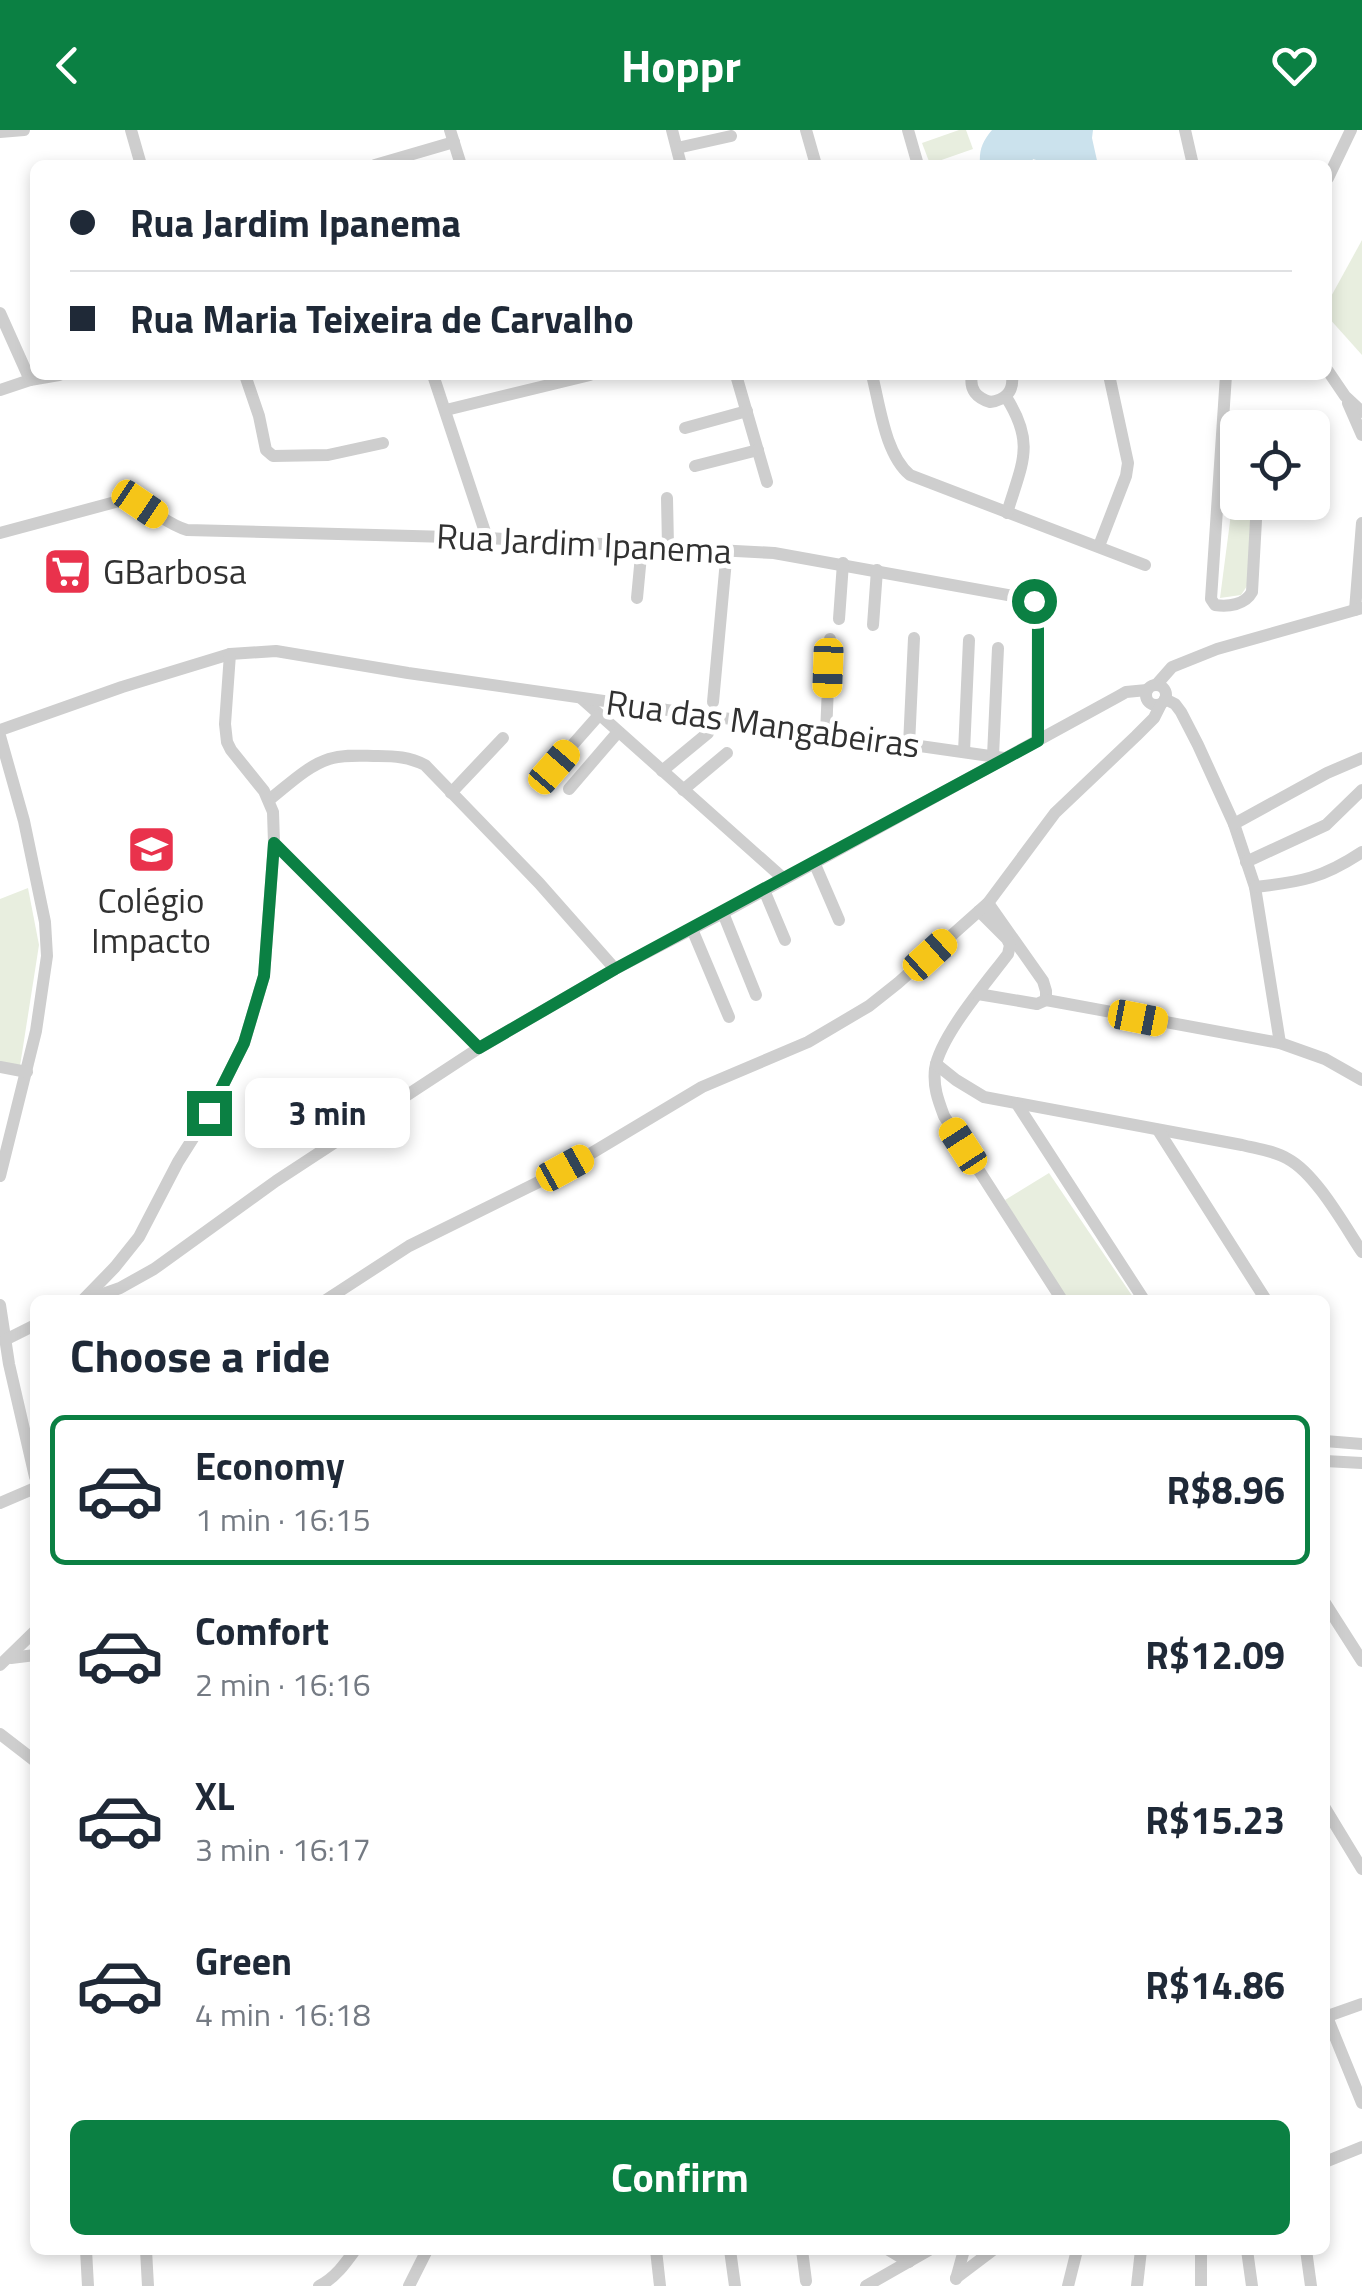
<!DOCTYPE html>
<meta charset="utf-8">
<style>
body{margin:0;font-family:"Titillium Web",sans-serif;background:#f6f6f7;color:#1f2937;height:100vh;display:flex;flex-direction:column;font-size:38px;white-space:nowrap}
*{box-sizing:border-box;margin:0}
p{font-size:32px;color:#747a83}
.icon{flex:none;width:55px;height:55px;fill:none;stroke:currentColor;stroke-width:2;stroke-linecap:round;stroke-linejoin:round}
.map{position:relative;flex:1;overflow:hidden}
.drawer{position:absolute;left:30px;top:1165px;width:1300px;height:960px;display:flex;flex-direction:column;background:#fff;border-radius:15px;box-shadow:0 5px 15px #0003}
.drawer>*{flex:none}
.guide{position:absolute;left:30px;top:30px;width:1302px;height:220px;border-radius:15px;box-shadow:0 5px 15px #0003;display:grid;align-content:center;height:220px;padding:0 40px;background:#fff}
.tools{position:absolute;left:1220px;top:280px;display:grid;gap:20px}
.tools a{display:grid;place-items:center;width:110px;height:110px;border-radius:15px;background:#fff;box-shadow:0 5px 15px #0003;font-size:50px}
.end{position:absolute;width:45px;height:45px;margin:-22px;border:12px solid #0b8043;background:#fff;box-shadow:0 0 0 5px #fff}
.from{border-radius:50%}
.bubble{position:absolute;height:70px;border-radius:15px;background:#fff;box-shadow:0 5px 15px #0003;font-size:32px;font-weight:700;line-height:70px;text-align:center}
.car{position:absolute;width:30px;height:60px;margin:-30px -15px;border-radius:12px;box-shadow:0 0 8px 2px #0007;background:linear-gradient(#f5c518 24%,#345 0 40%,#f5c518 0 76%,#345 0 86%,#f5c518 0)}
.guide b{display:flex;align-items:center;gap:35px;height:95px;font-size:38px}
.guide b+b{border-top:2px solid #e0e1e3}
.guide i{width:25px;height:25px;background:#1f2937}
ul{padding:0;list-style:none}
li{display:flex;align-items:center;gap:30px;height:150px;margin:0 20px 15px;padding:0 20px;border:5px solid transparent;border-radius:15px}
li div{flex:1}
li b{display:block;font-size:38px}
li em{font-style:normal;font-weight:700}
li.active{border-color:#0b8043}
li>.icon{width:90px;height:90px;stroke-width:1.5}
h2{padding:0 40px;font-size:45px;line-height:120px}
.primary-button{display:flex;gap:20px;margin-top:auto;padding:20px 40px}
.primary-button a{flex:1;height:115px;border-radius:15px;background:#0b8043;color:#fff;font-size:40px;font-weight:700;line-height:115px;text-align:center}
header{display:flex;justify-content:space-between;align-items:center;height:130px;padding:0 40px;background:#0b8043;color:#fff;font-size:45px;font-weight:700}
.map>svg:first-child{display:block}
.green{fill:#e8eedf}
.water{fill:#cbe2ed}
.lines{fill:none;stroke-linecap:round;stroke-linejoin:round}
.minor{stroke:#cecece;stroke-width:12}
.route{stroke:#0b8043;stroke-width:12}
.labels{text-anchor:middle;stroke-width:10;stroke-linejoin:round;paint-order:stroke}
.street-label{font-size:35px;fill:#313131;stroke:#fff}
.poi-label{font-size:35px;fill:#313131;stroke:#fff;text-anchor:start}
</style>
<header><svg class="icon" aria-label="back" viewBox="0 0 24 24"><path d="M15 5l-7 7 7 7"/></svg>Hoppr<svg class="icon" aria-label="heart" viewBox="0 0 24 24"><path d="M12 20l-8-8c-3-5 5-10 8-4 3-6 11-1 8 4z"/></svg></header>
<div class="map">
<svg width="1362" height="2156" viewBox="0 0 1362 2156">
<rect width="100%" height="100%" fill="#fff"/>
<g class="green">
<path d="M959 0H966L973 19 930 34 922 13Z"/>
<path d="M1362 110V225L1328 187V172Z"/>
<path d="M1237 338 1238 372 1255 373 1249 453 1241 465 1220 468Z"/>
<path d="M28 758 39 815 20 936 0 932V769Z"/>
<path d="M1049 1043 1135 1170H1065L1005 1070Z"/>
</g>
<path class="water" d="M992 0H1093L1092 8 1098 35H1052L1033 29 1031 35H980C979 20 982 12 992 0Z"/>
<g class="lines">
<g class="minor">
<path d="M131 0 141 35"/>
<path d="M450 0 461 35"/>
<path d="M672 0 681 35"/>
<path d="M806 0 816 35"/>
<path d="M908 0 918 35"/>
<path d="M1185 0 1193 35"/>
<path d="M0 2 24 0"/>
<path d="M677 18 731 6"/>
<path d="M375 35 454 12"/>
<path d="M1328 48 1351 0"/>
<path d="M0 183 30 250"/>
<path d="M1328 241 1345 266 1362 282"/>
<path d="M245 245 259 286 266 320 273 326 328 325 383 313"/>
<path d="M433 245 487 408"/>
<path d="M736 245 767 352"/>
<path d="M872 245C880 276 885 324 910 345L1145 435"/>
<path d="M972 245C969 260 977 268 990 272 1006 270 1014 261 1012 245"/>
<path d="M1226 245 1211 469 1215 475C1228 477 1245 475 1252 462L1257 372"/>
<path d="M0 260 30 250 59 245"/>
<path d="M1006 267C1036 314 1022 333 1007 383"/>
<path d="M1348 273 1362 305"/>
<path d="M446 280 590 245"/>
<path d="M1224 284 1238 300"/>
<path d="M685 298 747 281"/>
<path d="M695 336 758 320"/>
<path d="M667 368 668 416"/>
<path d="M0 403 119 371C146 370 162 393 187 400L487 408 774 423 1030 469 1038 478 1037 611"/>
<path d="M1099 416 1126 346 1128 333 1109 245"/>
<path d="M637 468 642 415"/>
<path d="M1355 480 1362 393"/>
<path d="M839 489 843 433"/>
<path d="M873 495 877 440"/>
<path d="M1157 554 1172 537 1217 519 1362 478"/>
<circle cx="1156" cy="565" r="10"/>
<path d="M581 568 784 749"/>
<path d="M1165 569 1175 574 1181 582 1198 615 1234 694 1255 757 1280 913"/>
<path d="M713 572 727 419"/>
<path d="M0 600 122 557 230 524 276 521 408 543 1004 628"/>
<path d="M826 604 830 509"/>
<path d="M0 606 24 691 45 792 47 826 36 901 0 1046"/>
<path d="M909 615 914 508"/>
<path d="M964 622 969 510"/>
<path d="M993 626 998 518"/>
<path d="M553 637 599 585"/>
<path d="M662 641 708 603"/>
<path d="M569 659 618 602"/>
<path d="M683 660 727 623"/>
<path d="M451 663 503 608"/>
<path d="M269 670C287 656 307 636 329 629 345 624 362 626 378 626 395 626 409 627 425 635L539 753 615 839"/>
<path d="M1234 694 1327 643 1362 628"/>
<path d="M274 713 479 918"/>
<path d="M814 732 839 790"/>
<path d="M1246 732 1326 695 1362 660"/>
<path d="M1255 757C1301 752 1323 748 1362 722"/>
<path d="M764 760 785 810"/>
<path d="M988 773 1043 851 1046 861V870"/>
<path d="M979 781 1007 809 1010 815 1008 824C987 852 940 906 935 939 933 957 938 970 944 986L1062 1170"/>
<path d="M723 783 756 865"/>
<path d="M692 799 729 887"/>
<path d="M978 864 1037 874 1046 870 1280 913 1325 929 1362 950"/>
<path d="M936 934 956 950 984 967 1242 1015C1258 1019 1275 1021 1288 1029 1316 1044 1344 1095 1362 1122"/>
<path d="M0 937 27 942"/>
<path d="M1017 974 1144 1170"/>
<path d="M1158 1000 1266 1170"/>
<path d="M83 1170 115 1137 139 1107 178 1032 209 983 244 913 264 846 274 713 273 682 264 661 231 620 227 612 225 594 230 524"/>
<path d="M86 1170 120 1158 154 1139 276 1051 479 918 615 839 723 783 1119 566 1126 562 1147 560"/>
<path d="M326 1170 409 1116 565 1039 702 957 808 912 869 876 898 853 988 773 1055 683 1136 606 1154 588 1161 574"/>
<path d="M0 1175 9 1234 35 1347"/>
<path d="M5 1210 35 1195"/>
<path d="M1325 1311 1362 1314"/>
<path d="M1325 1331 1362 1333"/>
<path d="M0 1373 35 1358"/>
<path d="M1325 1473 1362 1531"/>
<path d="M11 1528 35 1525"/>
<path d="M0 1535 35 1501"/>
<path d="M0 1604 35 1631"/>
<path d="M1325 1678 1362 1739"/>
<path d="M1325 1882 1362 1973"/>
<path d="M1325 1887 1362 1874"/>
<path d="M1325 2032 1362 2017"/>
<path d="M86 2120 88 2156"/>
<path d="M146 2120 148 2156"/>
<path d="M656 2120 660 2156"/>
<path d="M730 2120 735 2156"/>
<path d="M802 2120 806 2151"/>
<path d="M889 2120 909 2132"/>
<path d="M1247 2120 1252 2156"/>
<path d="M1306 2120 1311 2156"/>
<path d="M956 2148 993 2120"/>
<path d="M956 2149 964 2120"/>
<path d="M319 2156C335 2148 345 2134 355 2120"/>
<path d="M409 2156 427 2120"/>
<path d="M866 2156 929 2120"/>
<path d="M1068 2156 1077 2120"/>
<path d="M1137 2156 1141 2120"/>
<path d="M1201 2156V2120"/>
</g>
</g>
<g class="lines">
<path class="route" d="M209 983 244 913 264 846 274 713 479 918 615 839 1038 611V478L1034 471"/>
</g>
<defs>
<symbol id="supermarket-square" viewBox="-11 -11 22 22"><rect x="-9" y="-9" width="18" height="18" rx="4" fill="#e9324c" stroke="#fff"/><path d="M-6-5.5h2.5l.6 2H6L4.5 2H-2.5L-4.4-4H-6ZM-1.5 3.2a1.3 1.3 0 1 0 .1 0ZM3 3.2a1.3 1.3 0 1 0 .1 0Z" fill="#fff"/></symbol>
<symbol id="school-square" viewBox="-11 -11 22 22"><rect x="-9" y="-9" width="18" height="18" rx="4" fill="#e9324c" stroke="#fff"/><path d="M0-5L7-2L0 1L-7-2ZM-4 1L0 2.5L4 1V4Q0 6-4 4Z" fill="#fff"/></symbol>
</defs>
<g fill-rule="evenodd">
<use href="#supermarket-square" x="40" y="414" width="55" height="55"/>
<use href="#school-square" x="124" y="692" width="55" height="55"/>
</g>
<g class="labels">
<g class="street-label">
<text transform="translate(584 414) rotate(3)" y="12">Rua Jardim Ipanema</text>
<text transform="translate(763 594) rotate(8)" y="12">Rua das Mangabeiras</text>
</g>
<g class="poi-label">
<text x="103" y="454">GBarbosa</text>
<text x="151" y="783" text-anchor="middle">Colégio<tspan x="151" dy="40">Impacto</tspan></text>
</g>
</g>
</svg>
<div class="tools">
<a><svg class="icon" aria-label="locate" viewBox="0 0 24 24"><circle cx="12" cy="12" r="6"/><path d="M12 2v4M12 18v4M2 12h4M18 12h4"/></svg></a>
</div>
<i class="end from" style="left:1034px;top:471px"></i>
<i class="end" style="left:209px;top:983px"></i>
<div class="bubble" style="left:245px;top:948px;width:165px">3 min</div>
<i class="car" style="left:140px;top:374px;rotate:124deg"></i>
<i class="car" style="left:828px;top:538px;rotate:182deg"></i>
<i class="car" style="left:554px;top:637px;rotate:41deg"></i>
<i class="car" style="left:930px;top:825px;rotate:48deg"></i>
<i class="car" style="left:1138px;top:888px;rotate:101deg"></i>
<i class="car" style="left:963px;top:1016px;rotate:327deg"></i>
<i class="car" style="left:565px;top:1038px;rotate:61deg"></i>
<div class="guide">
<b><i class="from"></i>Rua Jardim Ipanema</b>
<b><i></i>Rua Maria Teixeira de Carvalho</b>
</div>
<section class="drawer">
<h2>Choose a ride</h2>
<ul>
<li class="active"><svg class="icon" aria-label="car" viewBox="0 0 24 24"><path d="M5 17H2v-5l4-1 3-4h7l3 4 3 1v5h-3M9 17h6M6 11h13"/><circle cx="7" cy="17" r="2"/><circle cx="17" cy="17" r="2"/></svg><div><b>Economy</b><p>1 min · 16:15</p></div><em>R$8.96</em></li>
<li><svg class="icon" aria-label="car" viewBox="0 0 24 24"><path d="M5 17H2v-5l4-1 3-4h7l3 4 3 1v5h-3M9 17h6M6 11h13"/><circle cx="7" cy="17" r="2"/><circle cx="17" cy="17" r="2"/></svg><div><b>Comfort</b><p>2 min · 16:16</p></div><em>R$12.09</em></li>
<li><svg class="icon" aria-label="car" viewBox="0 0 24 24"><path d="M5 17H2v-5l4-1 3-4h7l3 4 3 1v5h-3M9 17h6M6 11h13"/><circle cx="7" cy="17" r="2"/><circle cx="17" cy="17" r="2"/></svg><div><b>XL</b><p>3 min · 16:17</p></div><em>R$15.23</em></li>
<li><svg class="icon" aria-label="car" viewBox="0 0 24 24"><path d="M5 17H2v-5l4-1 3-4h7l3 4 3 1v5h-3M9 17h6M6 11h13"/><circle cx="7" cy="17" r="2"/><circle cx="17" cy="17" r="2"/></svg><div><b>Green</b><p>4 min · 16:18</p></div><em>R$14.86</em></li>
</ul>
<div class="primary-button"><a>Confirm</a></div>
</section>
</div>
